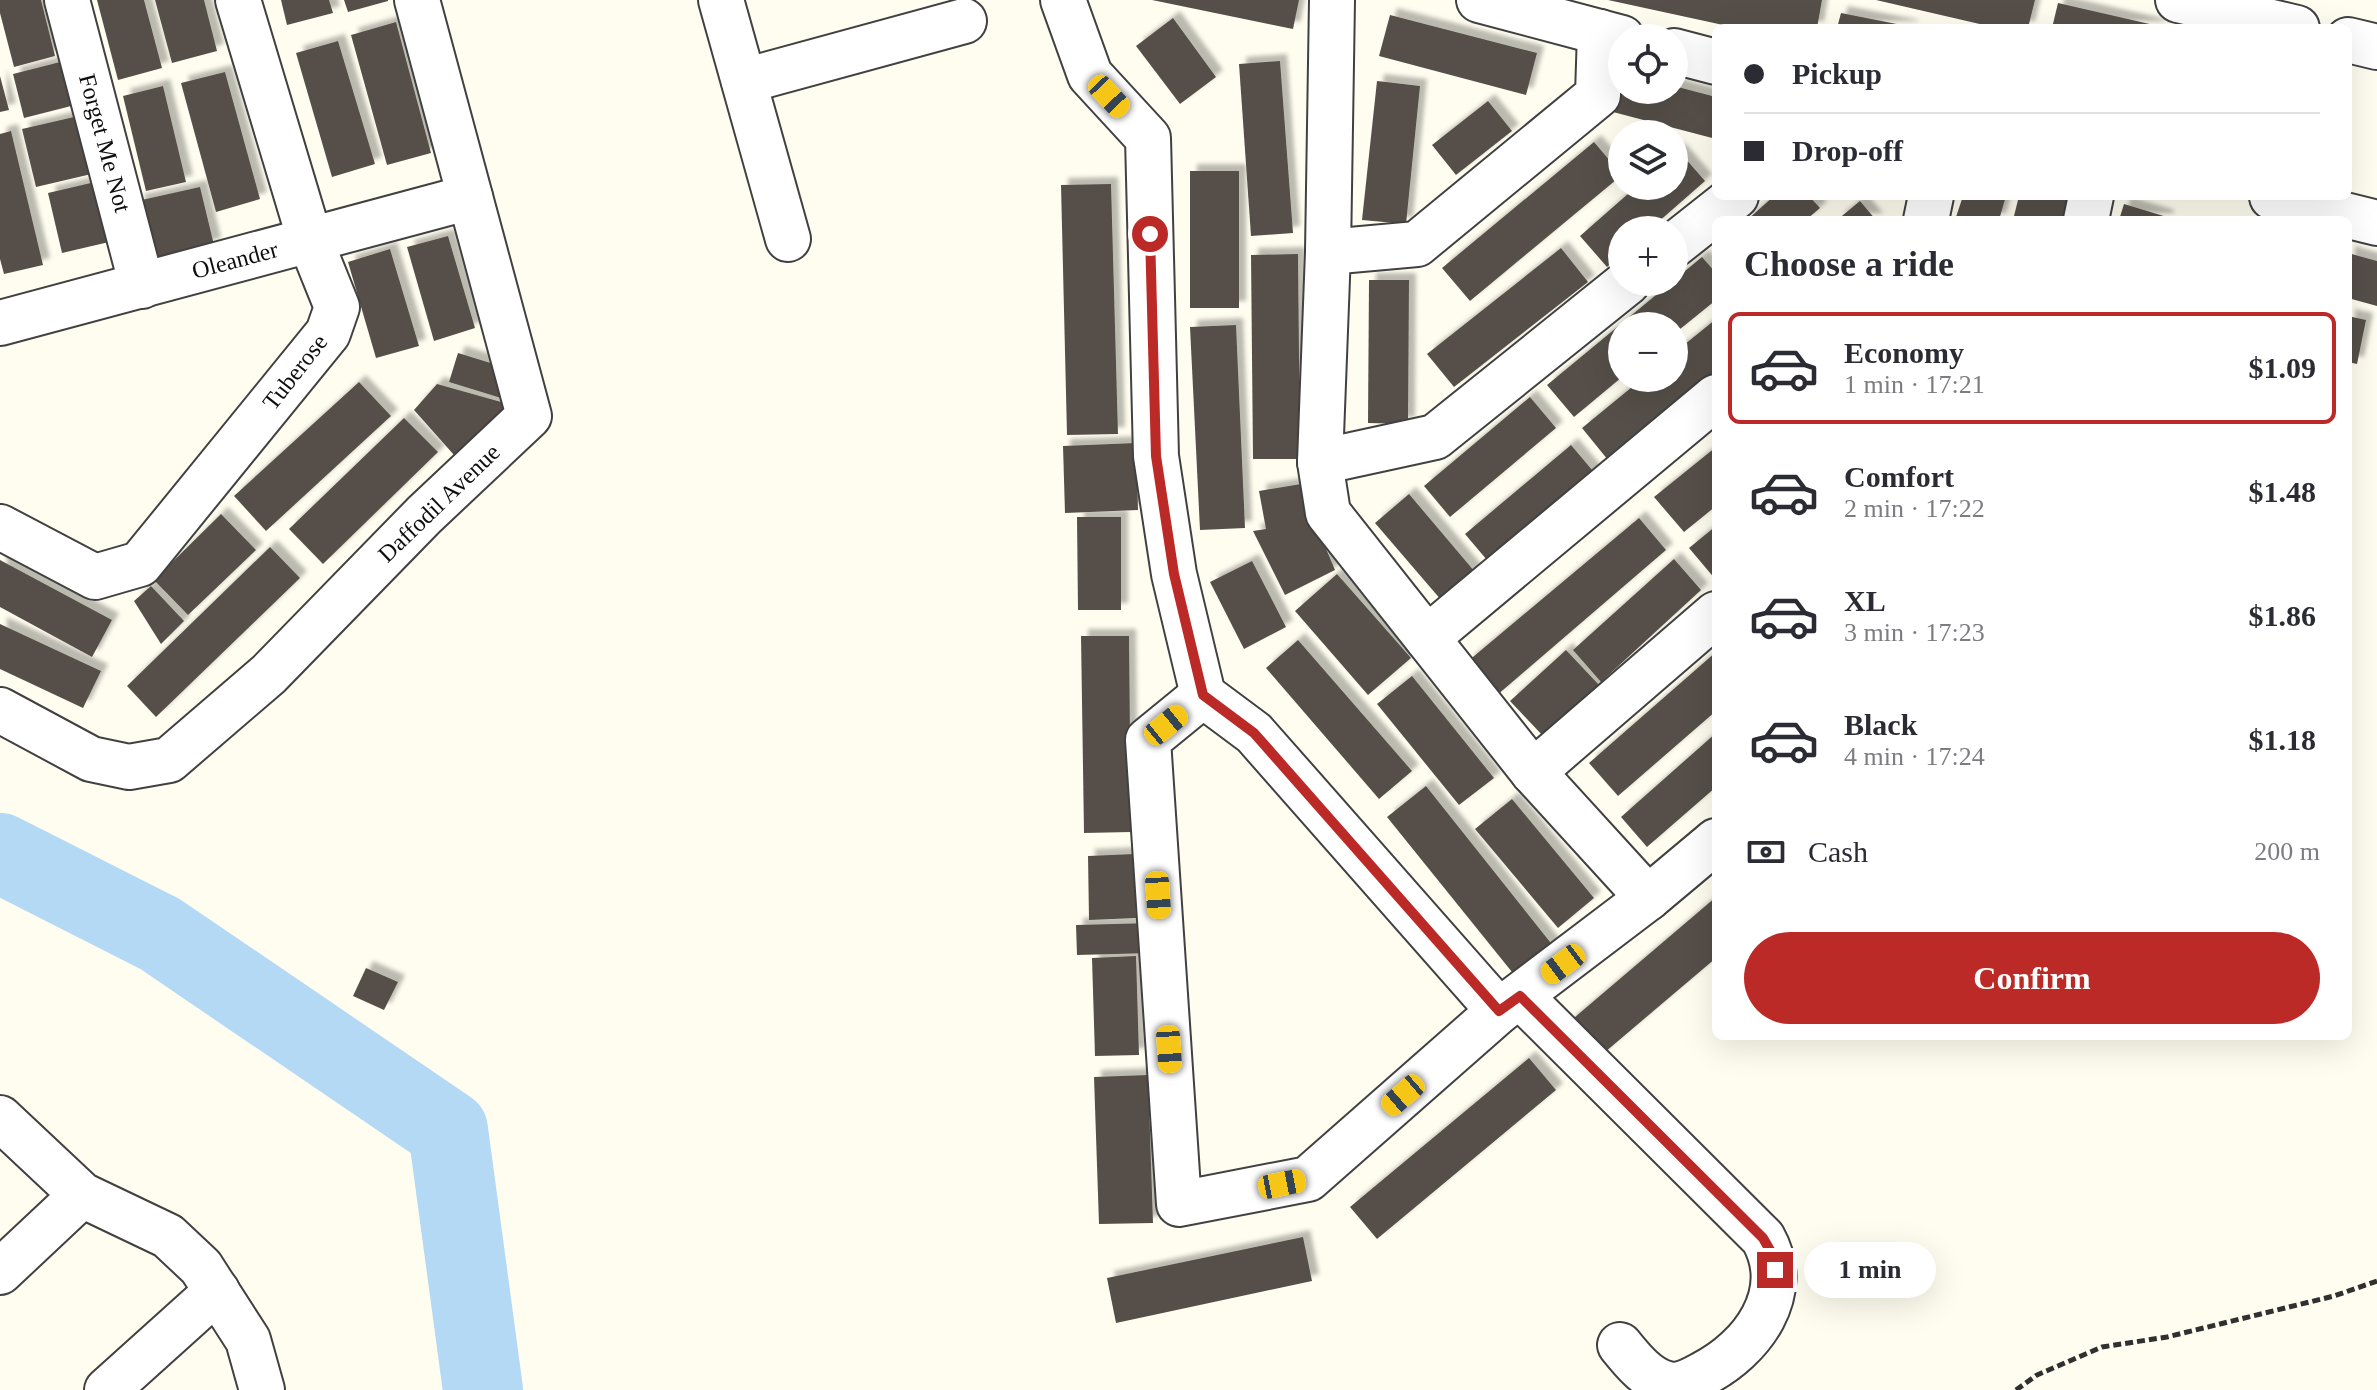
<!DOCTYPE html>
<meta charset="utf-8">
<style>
body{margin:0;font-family:Georgia,serif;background:#f2f2f3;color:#2b2b33;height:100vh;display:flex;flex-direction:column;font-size:30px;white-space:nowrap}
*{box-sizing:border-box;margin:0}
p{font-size:26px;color:#7c7c81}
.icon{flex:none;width:44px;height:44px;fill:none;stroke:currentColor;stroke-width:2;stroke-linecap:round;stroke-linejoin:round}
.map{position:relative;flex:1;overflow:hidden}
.sheet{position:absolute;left:1712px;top:216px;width:640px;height:824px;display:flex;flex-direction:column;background:#fff;border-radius:12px;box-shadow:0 8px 32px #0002}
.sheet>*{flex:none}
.guide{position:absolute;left:1712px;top:24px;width:640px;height:176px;border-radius:12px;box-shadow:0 8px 32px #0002;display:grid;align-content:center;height:176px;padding:0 32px;background:#fff}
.tools{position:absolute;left:1608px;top:24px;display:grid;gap:16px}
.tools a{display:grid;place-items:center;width:80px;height:80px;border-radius:50%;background:#fff;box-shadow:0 8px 32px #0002;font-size:40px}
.end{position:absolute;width:36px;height:36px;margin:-18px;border:10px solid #bc2a27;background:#fff;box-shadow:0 0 0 4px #fff}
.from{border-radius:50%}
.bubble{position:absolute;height:56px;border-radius:28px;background:#fff;box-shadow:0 8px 32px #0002;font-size:26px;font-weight:700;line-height:56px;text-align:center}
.car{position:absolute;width:24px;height:48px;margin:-24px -12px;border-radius:10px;box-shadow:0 0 6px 2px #0007;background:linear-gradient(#f5c518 24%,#345 0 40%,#f5c518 0 76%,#345 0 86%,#f5c518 0)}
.guide b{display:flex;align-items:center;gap:28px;height:76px;font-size:30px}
.guide b+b{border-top:2px solid #e1e1e2}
.guide i{width:20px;height:20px;background:#2b2b33}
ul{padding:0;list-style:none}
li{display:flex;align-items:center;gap:24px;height:112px;margin:0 16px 12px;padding:0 16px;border:4px solid transparent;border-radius:12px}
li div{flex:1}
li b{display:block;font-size:30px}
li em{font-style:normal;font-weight:700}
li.selected{border-color:#bc2a27}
li>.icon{width:72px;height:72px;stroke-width:1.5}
h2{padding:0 32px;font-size:36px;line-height:96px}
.pay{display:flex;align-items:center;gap:20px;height:88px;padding:0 32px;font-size:30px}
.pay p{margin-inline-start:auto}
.button{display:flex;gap:16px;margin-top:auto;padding:16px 32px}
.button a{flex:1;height:92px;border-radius:48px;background:#bc2a27;color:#fff;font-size:32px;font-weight:700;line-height:92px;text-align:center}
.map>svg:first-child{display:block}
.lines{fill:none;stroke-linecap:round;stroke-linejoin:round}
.river{stroke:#b4d9f5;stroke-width:80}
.building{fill:#56504a;filter:url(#shadow)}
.minor-casing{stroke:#414141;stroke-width:48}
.path{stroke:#303030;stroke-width:5;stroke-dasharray:8 4;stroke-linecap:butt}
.minor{stroke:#fff;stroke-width:44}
.route{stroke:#bc2a27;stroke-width:10}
.labels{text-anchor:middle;stroke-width:8;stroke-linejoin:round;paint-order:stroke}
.street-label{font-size:24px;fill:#0e0e0e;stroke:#fff}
</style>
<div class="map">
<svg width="2377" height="1390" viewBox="0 0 2377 1390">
<defs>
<filter id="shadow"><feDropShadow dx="7" dy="-7" stdDeviation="2" flood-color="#0004"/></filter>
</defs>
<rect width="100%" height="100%" fill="#fffdef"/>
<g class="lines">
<path class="river" d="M0 853 160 934 448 1130 483 1390"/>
</g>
<g class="building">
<path d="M0 0H41L55 56 14 67 0 13Z"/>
<path d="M97 0H144L162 68 118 80Z"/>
<path d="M155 0H204L217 51 172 63Z"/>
<path d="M281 0H329L333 13 287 25Z"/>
<path d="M344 0H388V1L348 12Z"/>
<path d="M1152 0H1299L1293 29Z"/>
<path d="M1608 0H1822L1817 28H1737Z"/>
<path d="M1876 0H2035L2028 28H1997Z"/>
<path d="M2058 3 2154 25 2161 28H2052Z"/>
<path d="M1841 13 1912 27 1911 28H1837Z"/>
<path d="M1390 15 1537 53 1526 95 1379 56Z"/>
<path d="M1173 18 1216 77 1180 104 1136 46Z"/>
<path d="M396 22 431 153 387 165 351 35Z"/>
<path d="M338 41 375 164 332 177 296 53Z"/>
<path d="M68 60 79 104 24 118 13 74Z"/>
<path d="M1280 61 1293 233 1251 236 1239 64Z"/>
<path d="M225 72 260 199 216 212 181 83Z"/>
<path d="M0 76 9 110 0 112Z"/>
<path d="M1377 81 1420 86 1406 224 1362 220Z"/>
<path d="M1621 83 1622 90H1674V86L1716 97V139L1613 112Z"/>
<path d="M163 86 186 182 146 191 123 96Z"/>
<path d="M1488 101 1512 131 1456 175 1432 145Z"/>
<path d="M87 114 100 172 36 187 22 129Z"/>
<path d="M11 131 43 265 4 274 0 259V134Z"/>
<path d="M1594 142 1622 175 1470 301 1442 268Z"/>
<path d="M1678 150 1705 181 1649 230H1622V254L1607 267 1580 236 1637 186H1674V154Z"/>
<rect x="1190" y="171" width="49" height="137"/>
<path d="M95 182 109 242 62 253 48 193Z"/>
<path d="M1111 184 1118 434 1067 435 1061 185Z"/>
<path d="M200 187 214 245 151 260 137 201Z"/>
<path d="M1774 196H1809L1820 208 1806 220H1747Z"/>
<path d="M1963 196H2006L1999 220H1955Z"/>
<path d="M2019 196H2069L2063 220H2013Z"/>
<path d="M1860 201 1876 220H1837Z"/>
<path d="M2124 204 2167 217 2166 220H2119Z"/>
<path d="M448 236 475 328 434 341 407 247Z"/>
<path d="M1561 248 1588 282 1454 387 1427 354Z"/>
<path d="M390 249 419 346 376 358 348 262Z"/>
<path d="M2348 253 2377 261V306L2348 298Z"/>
<path d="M1298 254 1300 459H1253L1251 255Z"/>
<path d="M1702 257 1716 273V300L1674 334V326H1622V377L1574 417 1547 385Z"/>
<path d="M1369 280H1409L1408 424 1368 423Z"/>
<path d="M2348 316 2366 320 2357 364 2348 362Z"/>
<path d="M1716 319V373L1608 460 1582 428 1643 378H1674V353Z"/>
<path d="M1236 325 1245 528 1200 530 1190 327Z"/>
<path d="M458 353 510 369 501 398 449 382Z"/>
<path d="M359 382 391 416 266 531 234 496Z"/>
<path d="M437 384 512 405 462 464 414 410Z"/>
<path d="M1530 397 1556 428 1450 517 1424 486Z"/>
<path d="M404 418 438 452 323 564 289 529Z"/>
<path d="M1136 443 1138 510 1065 513 1063 446Z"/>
<path d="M1571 445 1598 477 1492 566 1465 534Z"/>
<path d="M1716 447V506L1684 532 1654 497Z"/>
<path d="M1301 484 1307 519 1313 518 1335 570 1285 595 1253 531 1266 529 1259 491Z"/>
<path d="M1409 494 1475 572 1442 601 1375 523Z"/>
<path d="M221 514 256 550 188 615 154 580Z"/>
<path d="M1077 517H1121V610H1078Z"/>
<path d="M1639 518 1666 550 1496 696 1467 662Z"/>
<path d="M1716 526V580L1689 548Z"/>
<path d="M270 547 300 578 156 717 127 686Z"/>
<path d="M1674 559 1701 590 1601 682 1573 650Z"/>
<path d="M0 560 112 620 92 657 0 607Z"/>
<path d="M1252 561 1286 627 1244 649 1210 582Z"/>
<path d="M1337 574 1411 658 1368 695 1295 611Z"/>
<path d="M151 586 184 621 161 644 134 601Z"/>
<path d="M0 624 101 671 83 708 0 669Z"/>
<path d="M1081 636H1129L1131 832 1084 833Z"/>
<path d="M1298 640 1412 771 1379 799 1266 668Z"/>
<path d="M1566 650 1600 686 1544 737 1510 701Z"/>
<path d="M1716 652V711L1618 796 1589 763Z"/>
<path d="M1412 676 1494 778 1459 805 1377 704Z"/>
<path d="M1716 733V787L1647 847 1621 817Z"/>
<path d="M1426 786 1554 947 1516 977 1387 817Z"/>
<path d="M1512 799 1594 898 1558 928 1475 829Z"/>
<path d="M1134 854 1136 918 1089 920 1088 856Z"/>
<path d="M1716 897V958L1598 1058 1568 1023Z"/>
<path d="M1151 923 1152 953 1077 955 1076 925Z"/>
<path d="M1136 956 1139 1055 1095 1056 1092 958Z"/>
<path d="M366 968 398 982 384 1010 353 996Z"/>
<path d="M1529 1058 1556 1090 1377 1239 1350 1207Z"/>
<path d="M1148 1075 1153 1223 1099 1224 1094 1077Z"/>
<path d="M1303 1237 1312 1281 1116 1323 1107 1278Z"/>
</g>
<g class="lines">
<defs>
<g id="minor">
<path d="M67 0 142 286"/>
<path d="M721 0 788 239"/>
<path d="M1063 0 1090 75 1148 138 1156 456 1174 574 1203 695 1254 733 1499 1011"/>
<path d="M1332 0 1328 252 1320 462 1328 513 1533 772 1648 898"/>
<path d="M1479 0 1622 38"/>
<path d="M2178 0 2297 28"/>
<path d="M2348 40 2377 47"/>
<path d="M1674 51 1716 62"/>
<path d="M744 81 964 21"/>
<path d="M2272 197 2377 223"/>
<path d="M1926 220 1931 196"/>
<path d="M2086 220 2091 196"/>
<path d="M1674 245 1736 196"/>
<path d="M1328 252 1417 244 1598 95 1600 32"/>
<path d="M0 323 470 197"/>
<path d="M1320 462 1435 437 1628 282"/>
<path d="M0 527 95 577 140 564 328 333 337 307 310 240 238 0"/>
<path d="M1427 638 1716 397"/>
<path d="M1203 695 1148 740 1179 1204 1308 1179 1499 1011 1648 898 1716 841"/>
<path d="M0 710 91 759 129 767 169 760 269 674 424 515 529 416 417 0"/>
<path d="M1533 772 1716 614"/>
<path d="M1520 996 1763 1238C1794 1293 1752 1349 1703 1374 1692 1380 1680 1387 1668 1384 1648 1380 1632 1360 1620 1345"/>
<path d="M0 1118 82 1195 168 1236 201 1267 248 1340 262 1390"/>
<path d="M0 1272 82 1195"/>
<path d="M107 1390 217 1291"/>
</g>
</defs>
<use href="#minor" class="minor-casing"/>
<path class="path" d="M2016 1390 2037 1375 2102 1347 2167 1337 2334 1296 2377 1281"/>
<use href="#minor" class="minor"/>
</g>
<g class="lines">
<path class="route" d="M1150 234 1156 456 1174 574 1203 695 1254 733 1499 1011 1520 996 1763 1238 1771 1252 1775 1270"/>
</g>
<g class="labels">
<g class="street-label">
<text transform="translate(105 143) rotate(75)" y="8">Forget Me Not</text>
<text transform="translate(235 260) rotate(-15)" y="8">Oleander</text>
<text transform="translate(295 372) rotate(-52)" y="8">Tuberose</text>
<text transform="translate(439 503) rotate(-44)" y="8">Daffodil Avenue</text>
</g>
</g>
</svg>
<div class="tools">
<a><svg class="icon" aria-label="locate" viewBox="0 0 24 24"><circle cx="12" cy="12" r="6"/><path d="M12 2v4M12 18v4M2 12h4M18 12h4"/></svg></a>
<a><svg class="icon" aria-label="layers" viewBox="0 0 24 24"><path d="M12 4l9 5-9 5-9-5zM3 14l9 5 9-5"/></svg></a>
<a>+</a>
<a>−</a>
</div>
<i class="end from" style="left:1150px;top:234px"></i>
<i class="end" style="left:1775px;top:1270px"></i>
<div class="bubble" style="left:1804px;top:1242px;width:132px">1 min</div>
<i class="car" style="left:1109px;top:96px;rotate:137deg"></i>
<i class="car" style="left:1166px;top:725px;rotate:51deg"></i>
<i class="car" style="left:1158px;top:895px;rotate:176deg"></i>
<i class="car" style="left:1563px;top:964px;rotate:233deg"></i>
<i class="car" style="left:1169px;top:1049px;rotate:176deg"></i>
<i class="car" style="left:1403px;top:1095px;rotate:229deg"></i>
<i class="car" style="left:1282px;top:1184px;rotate:79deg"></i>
<div class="guide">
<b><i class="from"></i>Pickup</b>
<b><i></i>Drop-off</b>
</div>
<section class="sheet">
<h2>Choose a ride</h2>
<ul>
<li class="selected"><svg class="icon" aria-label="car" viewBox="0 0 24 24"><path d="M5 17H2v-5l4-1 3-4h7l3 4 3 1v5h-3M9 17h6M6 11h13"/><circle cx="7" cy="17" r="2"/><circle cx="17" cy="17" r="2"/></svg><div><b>Economy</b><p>1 min · 17:21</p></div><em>$1.09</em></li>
<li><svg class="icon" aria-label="car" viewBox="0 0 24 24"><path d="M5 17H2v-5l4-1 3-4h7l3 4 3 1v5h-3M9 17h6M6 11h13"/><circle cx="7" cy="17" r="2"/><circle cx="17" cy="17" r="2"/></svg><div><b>Comfort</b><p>2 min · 17:22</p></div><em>$1.48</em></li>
<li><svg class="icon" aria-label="car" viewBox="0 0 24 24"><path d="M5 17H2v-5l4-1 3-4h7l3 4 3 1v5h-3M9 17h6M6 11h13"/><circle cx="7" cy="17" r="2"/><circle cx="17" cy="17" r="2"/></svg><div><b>XL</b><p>3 min · 17:23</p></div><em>$1.86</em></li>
<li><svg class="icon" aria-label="car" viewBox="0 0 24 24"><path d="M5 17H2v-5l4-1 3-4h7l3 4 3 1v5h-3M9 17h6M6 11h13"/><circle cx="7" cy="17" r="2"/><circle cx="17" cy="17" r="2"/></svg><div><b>Black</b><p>4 min · 17:24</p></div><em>$1.18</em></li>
</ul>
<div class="pay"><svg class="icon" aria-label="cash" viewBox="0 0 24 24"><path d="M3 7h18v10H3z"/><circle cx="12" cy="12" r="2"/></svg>Cash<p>200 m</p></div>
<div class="button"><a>Confirm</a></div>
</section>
</div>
